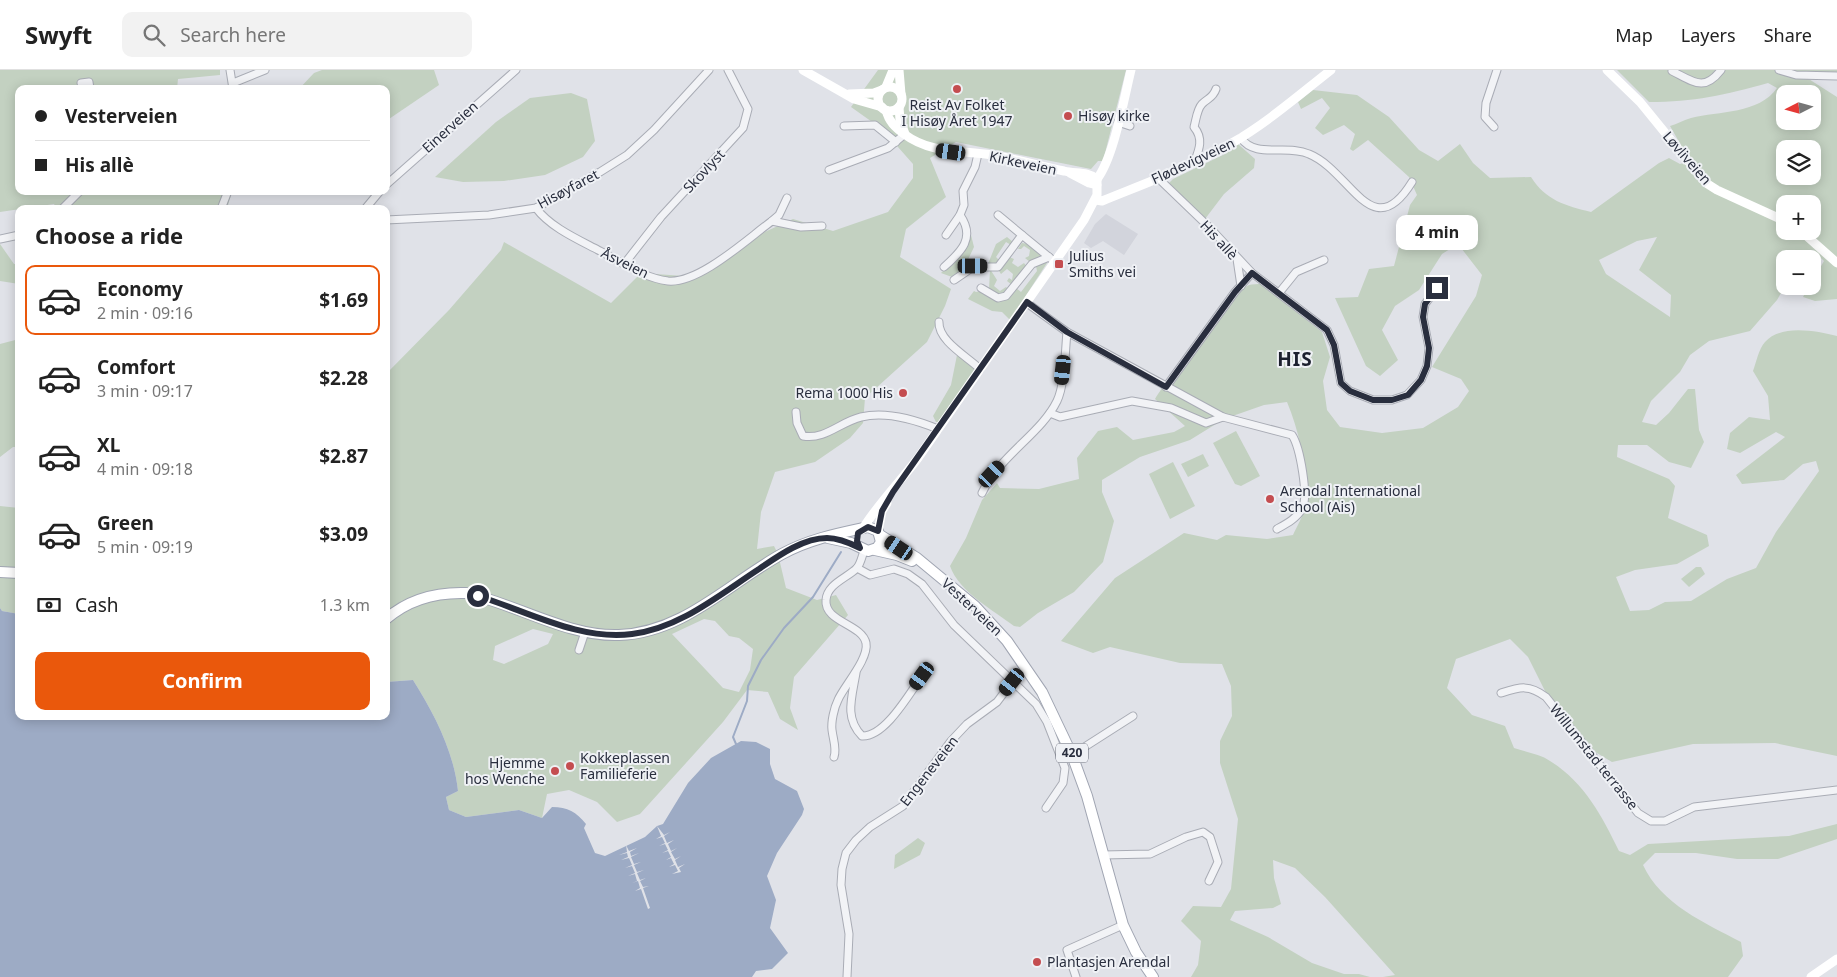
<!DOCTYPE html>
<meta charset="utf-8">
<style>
body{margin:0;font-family:"Noto Sans",sans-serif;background:#f2f2f2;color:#222;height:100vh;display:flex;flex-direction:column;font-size:19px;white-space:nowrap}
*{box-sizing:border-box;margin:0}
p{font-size:16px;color:#767676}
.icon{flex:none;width:28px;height:28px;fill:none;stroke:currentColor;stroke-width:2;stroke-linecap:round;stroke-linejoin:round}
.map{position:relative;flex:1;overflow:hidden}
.details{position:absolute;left:15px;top:135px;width:375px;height:515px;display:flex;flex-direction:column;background:#fff;border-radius:10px;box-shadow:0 2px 12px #0003}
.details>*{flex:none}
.hud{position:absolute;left:15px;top:15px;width:375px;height:110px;border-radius:10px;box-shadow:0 2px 12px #0003;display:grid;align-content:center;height:110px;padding:0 20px;background:#fff}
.needle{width:32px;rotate:264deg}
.buttons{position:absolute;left:1776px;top:15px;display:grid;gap:10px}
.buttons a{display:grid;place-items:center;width:45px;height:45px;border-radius:10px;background:#fff;box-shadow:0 2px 12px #0003;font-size:25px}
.end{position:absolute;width:22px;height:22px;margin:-11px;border:6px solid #292e3e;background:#fff;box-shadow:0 0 0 2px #fff}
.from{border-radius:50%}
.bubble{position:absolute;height:35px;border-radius:10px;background:#fff;box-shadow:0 2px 12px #0003;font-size:16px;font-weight:700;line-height:35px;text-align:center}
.car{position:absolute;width:15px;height:30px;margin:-15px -8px;border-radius:6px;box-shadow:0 0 4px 1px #0007;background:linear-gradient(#222 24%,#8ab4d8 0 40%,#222 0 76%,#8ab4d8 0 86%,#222 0)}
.hud b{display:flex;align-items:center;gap:18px;height:48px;font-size:19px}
.hud b+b{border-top:1px solid #e0e0e0}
.hud i{width:12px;height:12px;background:#222}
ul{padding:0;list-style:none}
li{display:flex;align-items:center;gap:15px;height:70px;margin:0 10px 8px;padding:0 10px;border:2px solid transparent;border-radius:10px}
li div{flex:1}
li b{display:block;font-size:19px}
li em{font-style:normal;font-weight:700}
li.active{border-color:#ea580c}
li>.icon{width:45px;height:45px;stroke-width:1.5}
h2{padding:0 20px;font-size:22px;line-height:60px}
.pay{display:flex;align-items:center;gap:12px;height:55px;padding:0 20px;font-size:19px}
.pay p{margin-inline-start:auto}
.cta{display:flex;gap:10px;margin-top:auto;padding:10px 20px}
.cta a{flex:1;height:58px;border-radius:10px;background:#ea580c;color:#fff;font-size:20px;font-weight:700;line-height:58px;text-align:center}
header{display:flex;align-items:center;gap:30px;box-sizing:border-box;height:70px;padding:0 25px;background:#fff;border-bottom:1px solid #e0e0e0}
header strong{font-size:24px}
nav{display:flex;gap:28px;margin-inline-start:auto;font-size:18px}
.search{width:350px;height:45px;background:#f2f2f2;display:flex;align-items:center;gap:12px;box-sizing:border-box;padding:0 18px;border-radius:10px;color:#767676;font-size:19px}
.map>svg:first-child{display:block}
.built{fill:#d2d4dc}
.green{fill:#c3d1c1;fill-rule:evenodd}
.water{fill:#9dabc5}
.pier{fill:#e0e2e8}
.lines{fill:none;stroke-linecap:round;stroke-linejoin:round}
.stream{stroke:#9dabc5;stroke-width:2}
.minor-casing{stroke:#a9acb5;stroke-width:9}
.primary-casing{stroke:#a0a5b2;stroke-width:12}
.minor{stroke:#f2f3f6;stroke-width:7}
.secondary{stroke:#fff;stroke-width:9}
.primary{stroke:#fff;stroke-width:10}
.route{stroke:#292e3e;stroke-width:6}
.poi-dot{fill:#c44d50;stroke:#eff1f5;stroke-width:2}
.labels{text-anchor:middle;stroke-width:4;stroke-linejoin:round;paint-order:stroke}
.shield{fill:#eff1f5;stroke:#646875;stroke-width:1}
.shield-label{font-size:12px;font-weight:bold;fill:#292e3e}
.poi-label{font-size:14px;fill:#292e3e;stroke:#eff1f5;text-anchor:start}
.street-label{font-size:14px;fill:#292e3e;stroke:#eff1f5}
.district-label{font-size:19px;font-weight:bold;letter-spacing:1px;fill:#1c202e;stroke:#eff1f5}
</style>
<header>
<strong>Swyft</strong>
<div class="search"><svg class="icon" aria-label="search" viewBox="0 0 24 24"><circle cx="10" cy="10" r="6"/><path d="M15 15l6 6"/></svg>Search here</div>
<nav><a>Map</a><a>Layers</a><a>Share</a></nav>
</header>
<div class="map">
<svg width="1837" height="907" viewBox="0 0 1837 907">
<rect width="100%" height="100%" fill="#e0e2e8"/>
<path class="built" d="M1106 144 1138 164 1124 185 1103 171 1091 178 1084 173 1095 154Z"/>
<g class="green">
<path d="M0 0H220V5L178 9 177 19H19V121H232L227 139H57L54 134 0 142Z"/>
<path d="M322 0H434L439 15 386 51V19H299L314 3Z"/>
<path d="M878 0H1126L1103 91H1098L1091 99 956 72 930 88 946 127 906 159 900 187 951 219 945 236 927 272 865 328 863 353 850 368 815 392 775 402 761 442 757 479 774 476 778 484 786 518 817 530 836 525 848 545 794 607 790 638 798 660 780 649 768 622 747 620 723 652 640 744 617 752 597 732 569 720 547 724 542 748 519 740 466 747 449 740 446 727 458 721C454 682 434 643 413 610L386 612V304L449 240 501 180 504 172 611 233 641 203 684 206 721 188 756 166 793 149 833 161 888 142 913 108V94L882 59 851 37ZM704 549 715 551 729 566 739 568 753 579 750 600 739 622 723 618 672 564ZM533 559 553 564 548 574 504 594 493 590 495 576Z"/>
<path d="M1617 0H1837V5L1804 6 1837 27V229L1815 231 1803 227 1809 216H1812L1813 210 1824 191 1813 180 1804 189H1785V216L1777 230 1750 261 1709 271 1690 285 1680 302 1651 331 1642 352 1656 355 1669 343 1688 319H1695L1699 360 1704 372 1691 398 1669 392 1647 375H1618L1617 387 1669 409 1675 416 1668 448 1707 465 1709 476 1677 494 1635 500 1616 507 1630 541 1649 540 1665 532 1691 531 1727 509 1756 498 1776 462 1819 401 1816 391 1803 394 1784 410 1742 414 1736 405 1785 367 1776 362 1740 383 1727 379 1730 363 1749 347 1770 350 1768 326 1753 301C1756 293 1759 278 1765 272 1781 254 1816 261 1837 266V686L1775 673 1693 674 1612 692 1590 679 1549 629 1528 587 1510 569 1456 589 1447 618 1472 645 1505 656 1514 678C1525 682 1540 684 1550 691 1584 712 1602 746 1619 781L1630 785 1648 774 1789 766 1837 754V769L1778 789H1737L1696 783H1655L1643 795C1661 834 1705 853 1741 872L1743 886 1728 907H1383L1395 905 1325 827 1295 798 1273 790 1274 808 1281 834 1273 838 1235 841 1230 850 1268 867 1312 893 1344 904H1359L1370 907H1191L1198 895 1201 871 1181 851 1193 836 1221 837 1231 819 1238 749 1220 693V671L1232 646 1231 616 1222 594 1180 593 1110 577 1093 583 1061 571 1115 508 1184 463 1217 470 1226 465 1267 469 1293 465C1297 456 1304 445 1305 436 1308 402 1300 363 1287 332L1264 335 1224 349 1190 370 1140 387 1102 410V422L1114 451 1103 492 1074 522 1038 543 1020 557 1014 556C993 540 959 522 950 496L966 468 982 430 997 413 1000 418 1039 419 1079 409 1077 388 1098 361 1117 357 1133 370 1174 362 1185 356 1155 329C1171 304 1225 225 1249 215 1252 214 1258 214 1261 214L1322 262 1330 287 1323 311 1327 340 1340 357 1382 363 1423 358 1458 337 1469 321 1461 309 1432 297 1476 226 1482 205 1458 174 1442 184 1419 220 1395 236 1382 260 1398 290 1380 306 1366 296 1335 228 1358 227 1369 199 1394 196 1410 135 1417 125 1409 107 1368 70 1353 81 1350 79 1355 64 1344 55 1323 65 1315 58 1330 38 1322 28 1301 39 1298 32 1313 20 1357 25 1389 47 1419 80 1438 91 1460 74 1473 93 1490 108 1531 107C1545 130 1566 136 1591 142L1659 93 1669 88 1680 94 1690 91 1670 56C1677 54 1684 50 1691 48 1719 41 1759 44 1777 18L1768 13C1725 25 1694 32 1649 32ZM1785 24H1812V51H1785ZM1785 79H1812V106H1785ZM1785 134H1812V161H1785ZM1657 167 1639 200 1671 225 1670 247 1606 204 1599 190 1637 171Z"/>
<path d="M571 23 587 29 595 71 583 87 545 105 504 111 463 112 435 107 496 52 530 28Z"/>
<path d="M1238 74 1255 89 1254 98 1224 124 1205 149 1168 114 1173 109 1225 84Z"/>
<path d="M971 165 974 177 964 198 952 207 941 203C954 191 963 179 971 165Z"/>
<path d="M1007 167 1013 172 1011 175 1006 172 996 187 999 190 996 194H988L996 174Z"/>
<path d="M1022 173 1029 174 1042 185 1030 192 1025 188 1029 186 1030 180 1024 176 1021 179H1018Z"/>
<path d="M0 174 14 194H19V214L0 211Z"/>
<path d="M1009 187 1014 189 1012 193 1018 197 1024 193 1027 197 1012 215 1007 211 1009 208 1012 210 1013 204 1007 199 1001 204 999 201Z"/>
<path d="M1042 192 1047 193 1010 250 1002 242 992 241 968 229 974 221 976 222 981 221 996 228 1016 218 1021 222 1037 201 1036 196Z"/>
<path d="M990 199 997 210 994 216 1000 221 1006 217 1009 220 1005 224 996 225 989 220Z"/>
<path d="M19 269V377H13L0 387V274Z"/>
<path d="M958 280 977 297 938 352H936L933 346 951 315Z"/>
<path d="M1236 361 1260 406 1241 416 1235 414 1213 373Z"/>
<path d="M1203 384 1209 396 1188 407 1181 394Z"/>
<path d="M1173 392 1195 436 1170 449 1149 404Z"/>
<path d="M0 436 19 438V544L2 541 0 538Z"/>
<path d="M1696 497H1701L1705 504 1689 517 1681 509Z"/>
<path d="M918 768 925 773 920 785 894 799 895 785Z"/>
</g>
<path class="water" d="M0 538 2 541 19 544V646H386V612L413 610C434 643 454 682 458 721L446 727 449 740 466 747 519 740 542 748 552 737C568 737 576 742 586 754L584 758 595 783 605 786 645 767 657 756 663 754 688 713 711 688 741 671 756 672 770 679V694L775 709 797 721 804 739 802 745 777 783 767 806 776 830 770 858 788 883 772 899 756 901 752 907H0Z"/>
<g class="pier">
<path d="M657 756 664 765 670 762 664 766 667 773 674 770 668 774 671 781 677 778 671 782 675 789 681 786 675 790 678 797 685 794 679 798 681 802 672 804 678 801 675 795 669 797 674 794 671 788 666 790 671 787 668 781 662 783 668 780 665 774 659 776 665 773 662 767 656 769 661 766Z"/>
<path d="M626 775 629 781 637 778 630 782 631 786 639 783 631 787 634 794 641 792 634 795 637 802 644 800 637 803 640 810 646 808 640 811 643 817 649 816 643 818 650 838 648 839 641 819 635 821 640 818 638 811 632 813 637 811 635 804 628 806 635 803 632 796 625 798 632 795 629 788 621 790 628 787 627 783 619 785 627 782Z"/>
</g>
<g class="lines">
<path class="stream" d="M736 674 733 667 747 631 748 616 761 590 784 558 813 527 841 482"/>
<defs>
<g id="minor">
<path d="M230 0 233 19"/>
<path d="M1779 0 1796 5 1837 6"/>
<path d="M1672 1C1694 12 1704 22 1721 0"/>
<path d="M81 13 89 12 90 19"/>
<path d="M233 13 265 0"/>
<path d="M1118 52 1130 56"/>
<path d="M844 56 875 55 896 72"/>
<path d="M1494 57 1485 47 1486 33 1497 0"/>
<path d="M1241 68C1255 89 1287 74 1309 84 1351 101 1372 177 1412 112"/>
<path d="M1194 93C1199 80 1204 69 1194 57 1196 50 1197 39 1202 34 1208 28 1213 28 1216 19"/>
<path d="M829 100 888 78 905 64"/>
<path d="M1158 108 1209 157 1252 203 1327 260 1334 275 1341 313 1350 321 1373 330H1392L1407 325 1421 310 1427 296 1429 278 1423 247 1425 234 1437 218"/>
<path d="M386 115 516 0"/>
<path d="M536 138C550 157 577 169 598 180 620 191 643 208 668 211 699 214 747 169 772 151L779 145 787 128"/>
<path d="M62 139 80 121"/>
<path d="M221 139 228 121"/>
<path d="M365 139 380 121"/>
<path d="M998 145 1022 165"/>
<path d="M386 150 489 145 536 138 600 102 627 85 654 60 709 0"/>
<path d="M772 151 801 157 822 156"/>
<path d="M946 165 960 145 964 135 963 121 975 97 978 84"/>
<path d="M0 169 19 165"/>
<path d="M1237 189 1241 216"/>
<path d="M625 193 661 147 743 58 748 39 728 0"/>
<path d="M944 197C961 182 976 168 960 145"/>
<path d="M954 210 973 197H998L1022 165 1055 192"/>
<path d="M981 218 998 228 1006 226 1032 194 1049 187"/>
<path d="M1279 223 1296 202 1324 190"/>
<path d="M1027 233 1067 262 1223 347 1292 365C1300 377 1309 427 1302 439 1296 449 1286 454 1277 459"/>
<path d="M939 252C938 271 968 287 980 299"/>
<path d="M1166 317 1235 222 1252 203"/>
<path d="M796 342 797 353 803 366C825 370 840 352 861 347 885 341 916 350 938 359"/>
<path d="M1050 343 1060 347 1132 331 1171 338 1206 353 1223 347"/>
<path d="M982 423C999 386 1041 364 1057 331 1065 314 1065 282 1067 262"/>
<path d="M857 498 870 505 894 499 908 504 922 514 954 555 1036 634 1047 652 1065 698 1063 713 1046 738"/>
<path d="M579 580 585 562"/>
<path d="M856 603C852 627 844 648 862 666 885 667 909 624 922 606"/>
<path d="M1501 623C1520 617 1529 614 1546 627L1638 743 1651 751H1665L1694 737 1837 720"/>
<path d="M1072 685 1133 646"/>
<path d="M834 687C837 679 833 669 832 660 831 652 834 638 838 630 844 616 869 589 866 573 862 554 824 552 826 530 827 514 847 508 857 498 861 493 862 486 864 481"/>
<path d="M1103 785 1150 784 1186 767 1203 762 1210 767 1218 792 1209 811"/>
<path d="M847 907 849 864 841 815 842 799 846 783 856 770 870 757 903 736 951 671 967 654 997 632 1012 612"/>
<path d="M1076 907 1067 880 1123 855"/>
</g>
<g id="primary">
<path d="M880 465 917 488 975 536 1007 571 1042 622 1072 685 1087 726 1123 855 1136 882 1153 907"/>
<path d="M875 480 897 485 912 491"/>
<path d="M0 502 19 503"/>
<path d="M386 549C409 529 436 522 466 523 516 534 568 567 619 565 683 563 729 513 782 484 809 469 840 463 868 457L878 461 881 472 877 478 868 481 851 473 828 468"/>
</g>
</defs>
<use href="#minor" class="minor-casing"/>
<use href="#primary" class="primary-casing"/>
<use href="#minor" class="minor"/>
<g class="secondary">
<path d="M803 0 854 29 882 37"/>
<path d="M899 0 901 24"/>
<path d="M1607 0 1640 32 1706 113 1717 120 1785 151"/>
<path d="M886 17 893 0"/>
<circle cx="890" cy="29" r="12"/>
<path d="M849 24 874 23 882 20"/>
<path d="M899 37 900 50 905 64"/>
<path d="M886 40C889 52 895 57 904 64 931 84 960 80 992 85 1016 89 1040 96 1064 101 1076 104 1087 101 1097 109"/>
<path d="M1070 103 1089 113 1097 115"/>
<path d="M1097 109C1114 87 1124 28 1131 0"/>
<path d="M1096 130 1102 131C1146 113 1191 97 1232 73 1267 53 1299 25 1331 0"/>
<path d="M1801 161 1837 193"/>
<path d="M862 460C877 435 900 412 918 388L1084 150 1097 125V109"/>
<path d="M878 461 882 441 887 433"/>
<path d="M1811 907 1837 889"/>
</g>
<use href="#primary" class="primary"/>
</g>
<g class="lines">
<path class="route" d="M478 526C527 541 580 571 632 564 680 558 719 525 759 499 778 486 803 468 827 468 838 468 850 473 860 478L857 471 858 463 868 457 878 461 882 441 893 422 1027 232 1067 262 1166 317 1235 222 1252 203 1327 260 1334 275 1341 313 1350 321 1373 330H1392L1408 325 1421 310 1427 296 1429 278 1423 247 1425 234 1437 218"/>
</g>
<g class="poi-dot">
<circle cx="957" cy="19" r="5"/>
<circle cx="1068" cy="46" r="5"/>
<rect x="1054" y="189" width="10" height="10" rx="2.5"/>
<circle cx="903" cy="323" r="5"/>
<circle cx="1270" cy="429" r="5"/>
<circle cx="570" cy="696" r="5"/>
<circle cx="555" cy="701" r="5"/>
<circle cx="1037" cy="892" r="5"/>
</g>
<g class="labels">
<rect class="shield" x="1056" y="673.5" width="32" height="19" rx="4"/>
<g class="shield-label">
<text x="1072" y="687">420</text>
</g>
<g class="poi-label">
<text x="957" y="40" text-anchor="middle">Reist Av Folket<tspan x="957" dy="16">I Hisøy Året 1947</tspan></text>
<text x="1078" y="51">Hisøy kirke</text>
<text x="1069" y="191">Julius<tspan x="1069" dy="16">Smiths vei</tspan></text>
<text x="893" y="328" text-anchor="end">Rema 1000 His</text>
<text x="1280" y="426">Arendal International<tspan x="1280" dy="16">School (Ais)</tspan></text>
<text x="580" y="693">Kokkeplassen<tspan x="580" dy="16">Familieferie</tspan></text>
<text x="545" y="698" text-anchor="end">Hjemme<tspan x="545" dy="16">hos Wenche</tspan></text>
<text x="1047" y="897">Plantasjen Arendal</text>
</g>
<g class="street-label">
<text transform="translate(450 57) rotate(-42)" y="5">Einerveien</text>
<text transform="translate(1687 88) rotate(49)" y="5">Løvliveien</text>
<text transform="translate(1193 91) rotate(-25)" y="5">Flødevigveien</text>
<text transform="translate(1023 93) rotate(12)" y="5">Kirkeveien</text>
<text transform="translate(704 101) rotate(-47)" y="5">Skovlyst</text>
<text transform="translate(568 119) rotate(-28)" y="5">Hisøyfaret</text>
<text transform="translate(1219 170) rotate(47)" y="5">His allè</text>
<text transform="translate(625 193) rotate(26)" y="5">Åsveien</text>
<text transform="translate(972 537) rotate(43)" y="5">Vesterveien</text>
<text transform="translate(1594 687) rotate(51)" y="5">Willumstad terrasse</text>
<text transform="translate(929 701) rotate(-52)" y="5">Engeneveien</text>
</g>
<g class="district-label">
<text x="1295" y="296">HIS</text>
</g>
</g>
</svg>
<div class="buttons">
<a><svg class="needle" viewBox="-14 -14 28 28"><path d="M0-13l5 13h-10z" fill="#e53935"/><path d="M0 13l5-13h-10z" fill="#767676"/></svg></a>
<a><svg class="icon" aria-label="layers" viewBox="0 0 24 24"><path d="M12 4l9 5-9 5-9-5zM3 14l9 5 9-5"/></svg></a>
<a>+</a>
<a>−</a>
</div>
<i class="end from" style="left:478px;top:526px"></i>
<i class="end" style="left:1437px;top:218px"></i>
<div class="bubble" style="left:1396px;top:145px;width:82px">4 min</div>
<i class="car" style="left:951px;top:82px;rotate:278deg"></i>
<i class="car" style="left:973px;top:196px;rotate:90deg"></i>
<i class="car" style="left:1063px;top:300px;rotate:186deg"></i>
<i class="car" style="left:992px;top:404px;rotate:43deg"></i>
<i class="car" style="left:899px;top:478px;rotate:304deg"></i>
<i class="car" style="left:922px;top:606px;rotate:216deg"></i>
<i class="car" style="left:1012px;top:612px;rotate:218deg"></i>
<div class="hud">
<b><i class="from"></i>Vesterveien</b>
<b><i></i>His allè</b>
</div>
<section class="details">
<h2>Choose a ride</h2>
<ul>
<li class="active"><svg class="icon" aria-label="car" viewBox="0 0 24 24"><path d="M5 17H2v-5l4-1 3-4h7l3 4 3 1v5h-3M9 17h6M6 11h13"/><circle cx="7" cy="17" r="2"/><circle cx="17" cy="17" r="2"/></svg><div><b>Economy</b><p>2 min · 09:16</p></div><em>$1.69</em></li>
<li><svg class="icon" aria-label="car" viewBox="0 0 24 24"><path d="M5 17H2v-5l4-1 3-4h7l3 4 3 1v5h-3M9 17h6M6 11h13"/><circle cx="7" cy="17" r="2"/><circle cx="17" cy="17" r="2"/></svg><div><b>Comfort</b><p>3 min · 09:17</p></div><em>$2.28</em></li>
<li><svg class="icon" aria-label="car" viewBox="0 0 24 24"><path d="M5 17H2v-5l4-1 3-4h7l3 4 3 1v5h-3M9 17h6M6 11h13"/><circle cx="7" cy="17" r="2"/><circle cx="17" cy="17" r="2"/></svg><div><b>XL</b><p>4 min · 09:18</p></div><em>$2.87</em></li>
<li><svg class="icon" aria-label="car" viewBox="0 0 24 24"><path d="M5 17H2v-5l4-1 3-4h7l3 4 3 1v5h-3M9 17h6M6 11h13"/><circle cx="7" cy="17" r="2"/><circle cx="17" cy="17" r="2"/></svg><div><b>Green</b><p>5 min · 09:19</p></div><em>$3.09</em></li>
</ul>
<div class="pay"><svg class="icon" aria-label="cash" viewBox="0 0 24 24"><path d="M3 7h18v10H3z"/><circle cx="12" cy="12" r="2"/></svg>Cash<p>1.3 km</p></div>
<div class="cta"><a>Confirm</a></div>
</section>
</div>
